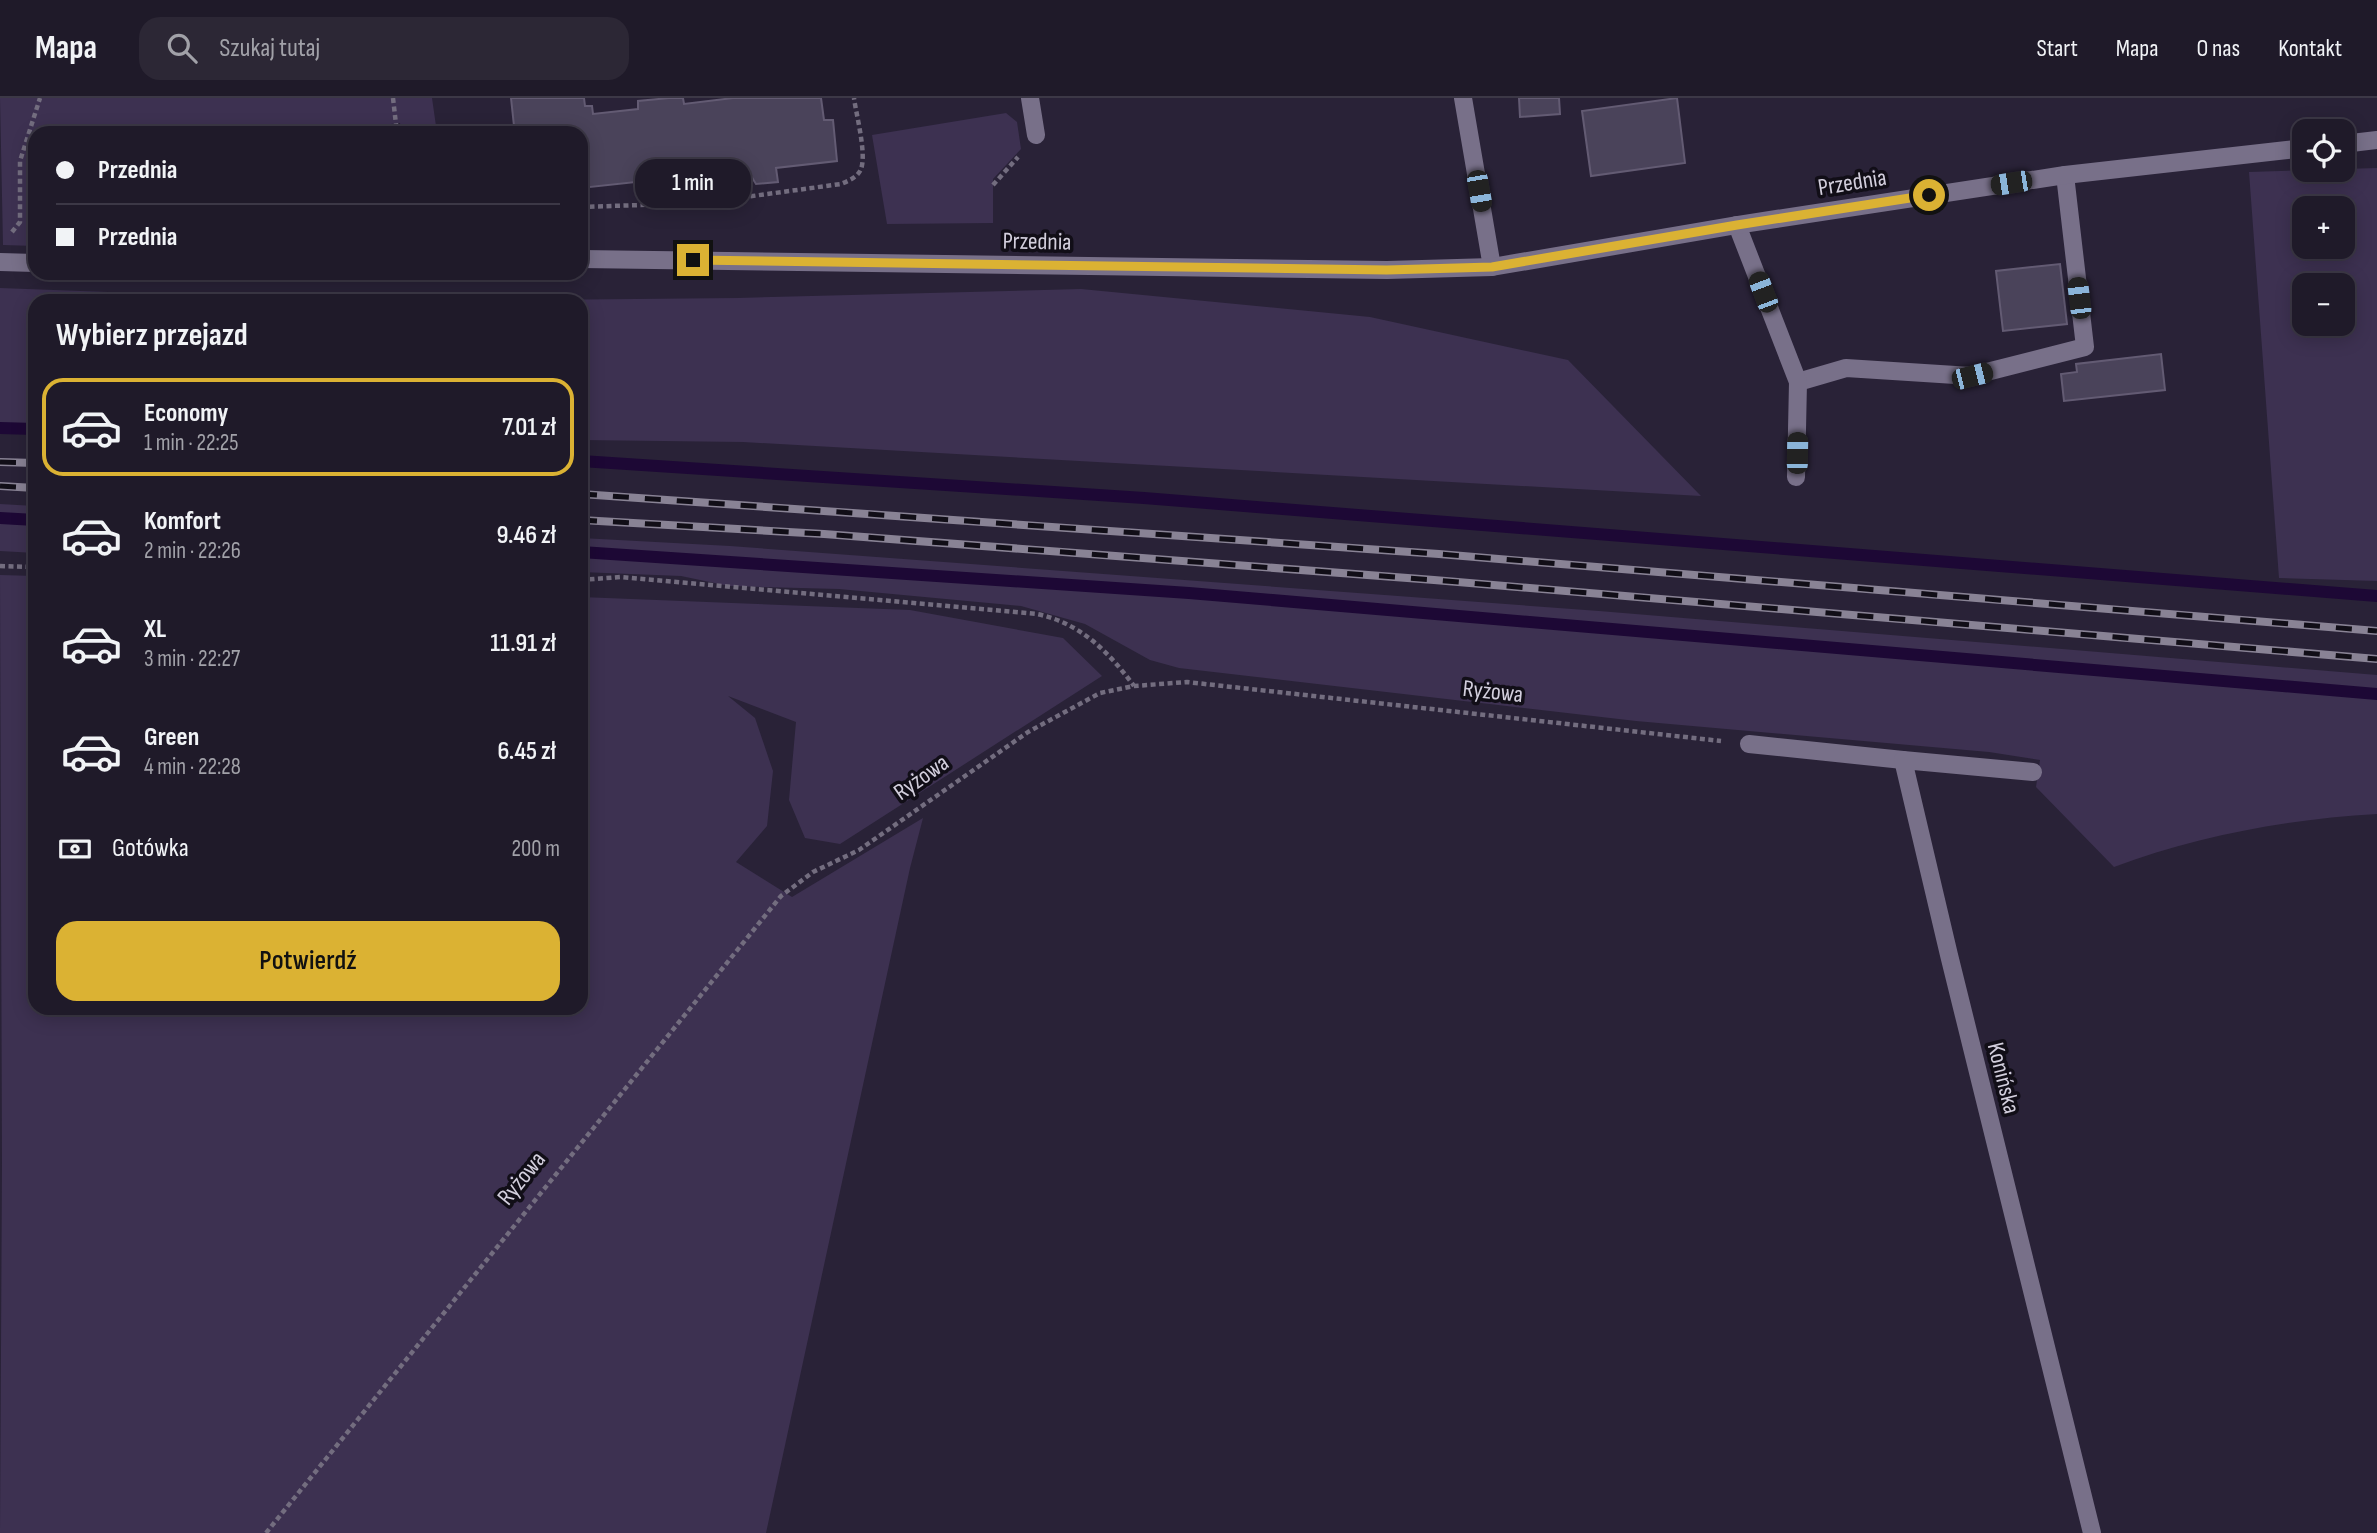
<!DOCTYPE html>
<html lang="pl">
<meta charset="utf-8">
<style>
body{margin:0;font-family:"Sofia Sans Condensed",sans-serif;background:#2c2735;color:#f1f3f6;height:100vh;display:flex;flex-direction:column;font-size:26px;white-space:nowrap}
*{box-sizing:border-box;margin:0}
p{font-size:23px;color:#a1a1a8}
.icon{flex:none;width:38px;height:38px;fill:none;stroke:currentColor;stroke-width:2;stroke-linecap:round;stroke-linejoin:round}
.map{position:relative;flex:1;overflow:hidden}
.details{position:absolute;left:28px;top:196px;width:560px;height:721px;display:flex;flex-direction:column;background:#1f1a29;border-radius:21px;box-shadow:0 4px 18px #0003,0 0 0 2px #3c3846}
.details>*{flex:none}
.guide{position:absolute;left:28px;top:28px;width:560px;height:154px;border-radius:21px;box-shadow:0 4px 18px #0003,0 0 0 2px #3c3846;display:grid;align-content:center;height:154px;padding:0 28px;background:#1f1a29}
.controls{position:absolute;left:2292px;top:21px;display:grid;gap:14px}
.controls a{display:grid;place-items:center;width:63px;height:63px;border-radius:14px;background:#1f1a29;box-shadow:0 4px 18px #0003,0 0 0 2px #3c3846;font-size:35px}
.end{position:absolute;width:32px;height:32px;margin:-16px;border:9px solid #dbb233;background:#111;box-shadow:0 0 0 4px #111}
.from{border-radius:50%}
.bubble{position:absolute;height:49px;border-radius:21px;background:#1f1a29;box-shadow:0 4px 18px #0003,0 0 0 2px #3c3846;font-size:23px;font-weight:600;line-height:49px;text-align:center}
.car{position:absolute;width:21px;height:42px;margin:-21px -10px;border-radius:9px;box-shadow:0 0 5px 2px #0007;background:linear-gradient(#222 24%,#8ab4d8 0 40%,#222 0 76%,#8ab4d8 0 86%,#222 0)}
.guide b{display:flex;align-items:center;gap:24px;height:66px;font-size:26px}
.guide b+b{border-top:2px solid #3c3846}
.guide i{width:18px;height:18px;background:#f1f3f6}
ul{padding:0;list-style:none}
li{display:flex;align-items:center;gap:21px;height:98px;margin:0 14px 10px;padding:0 14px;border:4px solid transparent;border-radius:21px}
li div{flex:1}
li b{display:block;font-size:26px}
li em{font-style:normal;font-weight:600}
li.current{border-color:#dbb233}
li>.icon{width:63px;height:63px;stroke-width:1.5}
h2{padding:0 28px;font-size:32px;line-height:84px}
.pay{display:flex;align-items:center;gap:18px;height:77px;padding:0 28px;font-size:26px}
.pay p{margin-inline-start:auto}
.primary-button{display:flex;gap:14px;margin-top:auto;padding:14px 28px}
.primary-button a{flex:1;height:80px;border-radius:21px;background:#dbb233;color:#111;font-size:28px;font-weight:600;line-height:80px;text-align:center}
header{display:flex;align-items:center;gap:42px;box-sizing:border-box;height:98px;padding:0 35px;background:#1f1a29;border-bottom:2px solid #3c3846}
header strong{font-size:33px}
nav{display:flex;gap:38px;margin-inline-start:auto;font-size:24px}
.search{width:490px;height:63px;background:#2c2735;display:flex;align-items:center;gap:18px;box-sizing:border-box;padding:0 24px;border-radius:21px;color:#a1a1a8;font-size:26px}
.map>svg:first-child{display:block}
.green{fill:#3d3151;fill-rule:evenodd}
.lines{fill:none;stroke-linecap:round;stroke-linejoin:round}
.stream{stroke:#1d0835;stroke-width:12}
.building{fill:#4a435a;stroke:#635b73;stroke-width:2}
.path{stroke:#736d7f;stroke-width:4.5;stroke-dasharray:5 3.5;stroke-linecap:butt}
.lane{stroke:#787089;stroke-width:18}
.street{stroke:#787089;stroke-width:18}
.rail-casing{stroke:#898395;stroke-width:8}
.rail{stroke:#110e17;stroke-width:5;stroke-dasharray:16;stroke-linecap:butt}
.route{stroke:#dbb233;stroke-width:9}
.labels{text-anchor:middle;stroke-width:7;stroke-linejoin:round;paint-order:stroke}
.street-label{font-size:24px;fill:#d3cfdd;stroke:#110e17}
</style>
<header>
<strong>Mapa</strong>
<div class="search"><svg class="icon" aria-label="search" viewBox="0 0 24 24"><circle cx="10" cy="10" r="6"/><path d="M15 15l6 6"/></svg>Szukaj tutaj</div>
<nav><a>Start</a><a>Mapa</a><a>O nas</a><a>Kontakt</a></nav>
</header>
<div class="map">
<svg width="2377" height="1435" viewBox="0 0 2377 1435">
<rect width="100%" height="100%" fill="#292237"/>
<g class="green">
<path d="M0 0H432L437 35H402L400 25 391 26V35H35V148L3 147Z"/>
<path d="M1006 15 1017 24 1021 51 993 81V125L887 126 872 37Z"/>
<path d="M2377 70V483L2279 480 2249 74ZM2305 110H2343V149H2305ZM2305 187H2343V226H2305Z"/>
<path d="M0 190 348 203H35V334L0 333Z"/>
<path d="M1081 191 1370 219 1568 262 1701 398 743 344 581 342V203H445L738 200Z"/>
<path d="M0 406 35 408V455L0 453Z"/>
<path d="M581 440 730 448 1599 513 2377 577V716C2288 721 2197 738 2114 769L2036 689 2040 662 1989 654 1636 623 1179 570 1150 562 1085 526 1021 508 839 491 729 488 681 478 581 474Z"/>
<path d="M0 477 35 478V910H581V499L910 512 1063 540 1102 578 840 746 805 740 789 702 796 624 728 598 755 620 773 673 767 728 736 764 792 799 923 720 910 770 766 1435H0L2 1066Z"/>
</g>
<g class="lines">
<g class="stream">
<path d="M0 330 35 331"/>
<path d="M581 363 1144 400 2377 498"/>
<path d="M0 420 35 422"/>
<path d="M581 454 1189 495 2377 596"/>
</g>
</g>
<g class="building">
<path d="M511 0H584L585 8H592L593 16 638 11V3L669 0H683L684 6 733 0H821L824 22H833L837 63 776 70 778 84 756 86 748 73 681 79 683 94 661 96 654 82 581 90V35H501L514 28Z"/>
<path d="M1519 0H1559L1560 16 1520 19Z"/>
<path d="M1677 0 1685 65 1591 78 1582 13Z"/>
<path d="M2060 166 2067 226 2003 233 1996 173Z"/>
<path d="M2161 256 2165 292 2064 303 2061 276 2077 274 2076 266Z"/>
</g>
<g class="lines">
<g class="path">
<path d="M393 0 397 35"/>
<path d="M993 87 1018 59"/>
<path d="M581 109 701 105 841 86C848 83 856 80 860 73 868 60 856 16 854 0"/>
<path d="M12 134 20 124V63L40 0"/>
<path d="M0 468 35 469"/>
<path d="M581 482 621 479 1037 516C1080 525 1108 553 1134 588"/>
<path d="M266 1435 781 798 813 774 859 752 1028 634 1100 595 1134 588 1187 584 1721 643"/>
</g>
<g class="lane">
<path d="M1030 0 1036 37"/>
<path d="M1798 284 1846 270 1971 278 2085 249 2065 77"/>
<path d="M1749 646 1903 662"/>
<path d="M2033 674 1903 662 1949 857 2092 1435"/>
</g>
<g class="street">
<path d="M1463 0 1492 169"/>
<path d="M2343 46 2377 42"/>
<path d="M1737 127 1798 284 1796 379"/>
<path d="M581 161 1387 172 1492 169 1737 127 2065 77 2305 50"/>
<path d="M0 164 35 165"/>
<path d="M252 175H311"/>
</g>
<defs>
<g id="rail">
<path d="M0 364 35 365"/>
<path d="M0 388 35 390"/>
<path d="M581 396 1439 456 2377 533"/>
<path d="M581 422 824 436 1434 482 2377 561"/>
</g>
</defs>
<use href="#rail" class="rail-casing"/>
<use href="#rail" class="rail"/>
</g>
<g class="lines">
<path class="route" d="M693 162 1387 172 1492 169 1737 127 1929 97"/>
</g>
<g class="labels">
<g class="street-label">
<text transform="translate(1852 84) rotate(-9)" y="8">Przednia</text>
<text transform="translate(1037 143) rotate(1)" y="8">Przednia</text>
<text transform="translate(1493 593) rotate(6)" y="8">Ryżowa</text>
<text transform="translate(921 679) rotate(-35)" y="8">Ryżowa</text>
<text transform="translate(2004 980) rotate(76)" y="8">Konińska</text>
<text transform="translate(521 1080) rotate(-51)" y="8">Ryżowa</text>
</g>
</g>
</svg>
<div class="controls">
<a><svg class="icon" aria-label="locate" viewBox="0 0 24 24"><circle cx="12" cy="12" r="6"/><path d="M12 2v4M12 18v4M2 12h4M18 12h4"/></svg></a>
<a>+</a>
<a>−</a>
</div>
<i class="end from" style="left:1929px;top:97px"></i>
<i class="end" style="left:693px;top:162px"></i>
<div class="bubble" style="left:635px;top:61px;width:116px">1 min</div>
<i class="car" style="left:2011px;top:85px;rotate:261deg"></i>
<i class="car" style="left:1479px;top:93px;rotate:170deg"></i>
<i class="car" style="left:1763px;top:194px;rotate:339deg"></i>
<i class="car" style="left:2079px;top:200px;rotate:353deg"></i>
<i class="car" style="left:1972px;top:278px;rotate:76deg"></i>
<i class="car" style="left:1797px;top:355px;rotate:1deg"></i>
<div class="guide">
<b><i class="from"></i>Przednia</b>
<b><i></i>Przednia</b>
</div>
<section class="details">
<h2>Wybierz przejazd</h2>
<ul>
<li class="current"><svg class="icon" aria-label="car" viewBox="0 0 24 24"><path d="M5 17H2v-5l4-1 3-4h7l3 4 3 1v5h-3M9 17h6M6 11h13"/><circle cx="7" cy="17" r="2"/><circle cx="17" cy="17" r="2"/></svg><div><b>Economy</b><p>1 min · 22:25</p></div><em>7.01 zł</em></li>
<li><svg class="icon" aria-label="car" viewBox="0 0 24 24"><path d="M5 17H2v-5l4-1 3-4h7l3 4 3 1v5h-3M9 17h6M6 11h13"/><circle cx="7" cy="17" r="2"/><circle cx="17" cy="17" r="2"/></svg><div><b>Komfort</b><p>2 min · 22:26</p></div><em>9.46 zł</em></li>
<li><svg class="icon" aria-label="car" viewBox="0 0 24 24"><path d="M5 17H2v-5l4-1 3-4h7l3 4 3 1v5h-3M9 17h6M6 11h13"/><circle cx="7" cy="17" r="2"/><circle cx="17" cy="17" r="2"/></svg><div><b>XL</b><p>3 min · 22:27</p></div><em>11.91 zł</em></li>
<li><svg class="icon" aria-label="car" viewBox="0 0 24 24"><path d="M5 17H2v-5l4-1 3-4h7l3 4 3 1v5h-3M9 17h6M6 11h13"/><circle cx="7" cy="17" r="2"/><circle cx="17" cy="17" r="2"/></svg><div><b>Green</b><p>4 min · 22:28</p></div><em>6.45 zł</em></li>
</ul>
<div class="pay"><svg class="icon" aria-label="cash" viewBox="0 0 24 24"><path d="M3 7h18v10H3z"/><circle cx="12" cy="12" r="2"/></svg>Gotówka<p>200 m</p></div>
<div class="primary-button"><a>Potwierdź</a></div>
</section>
</div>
